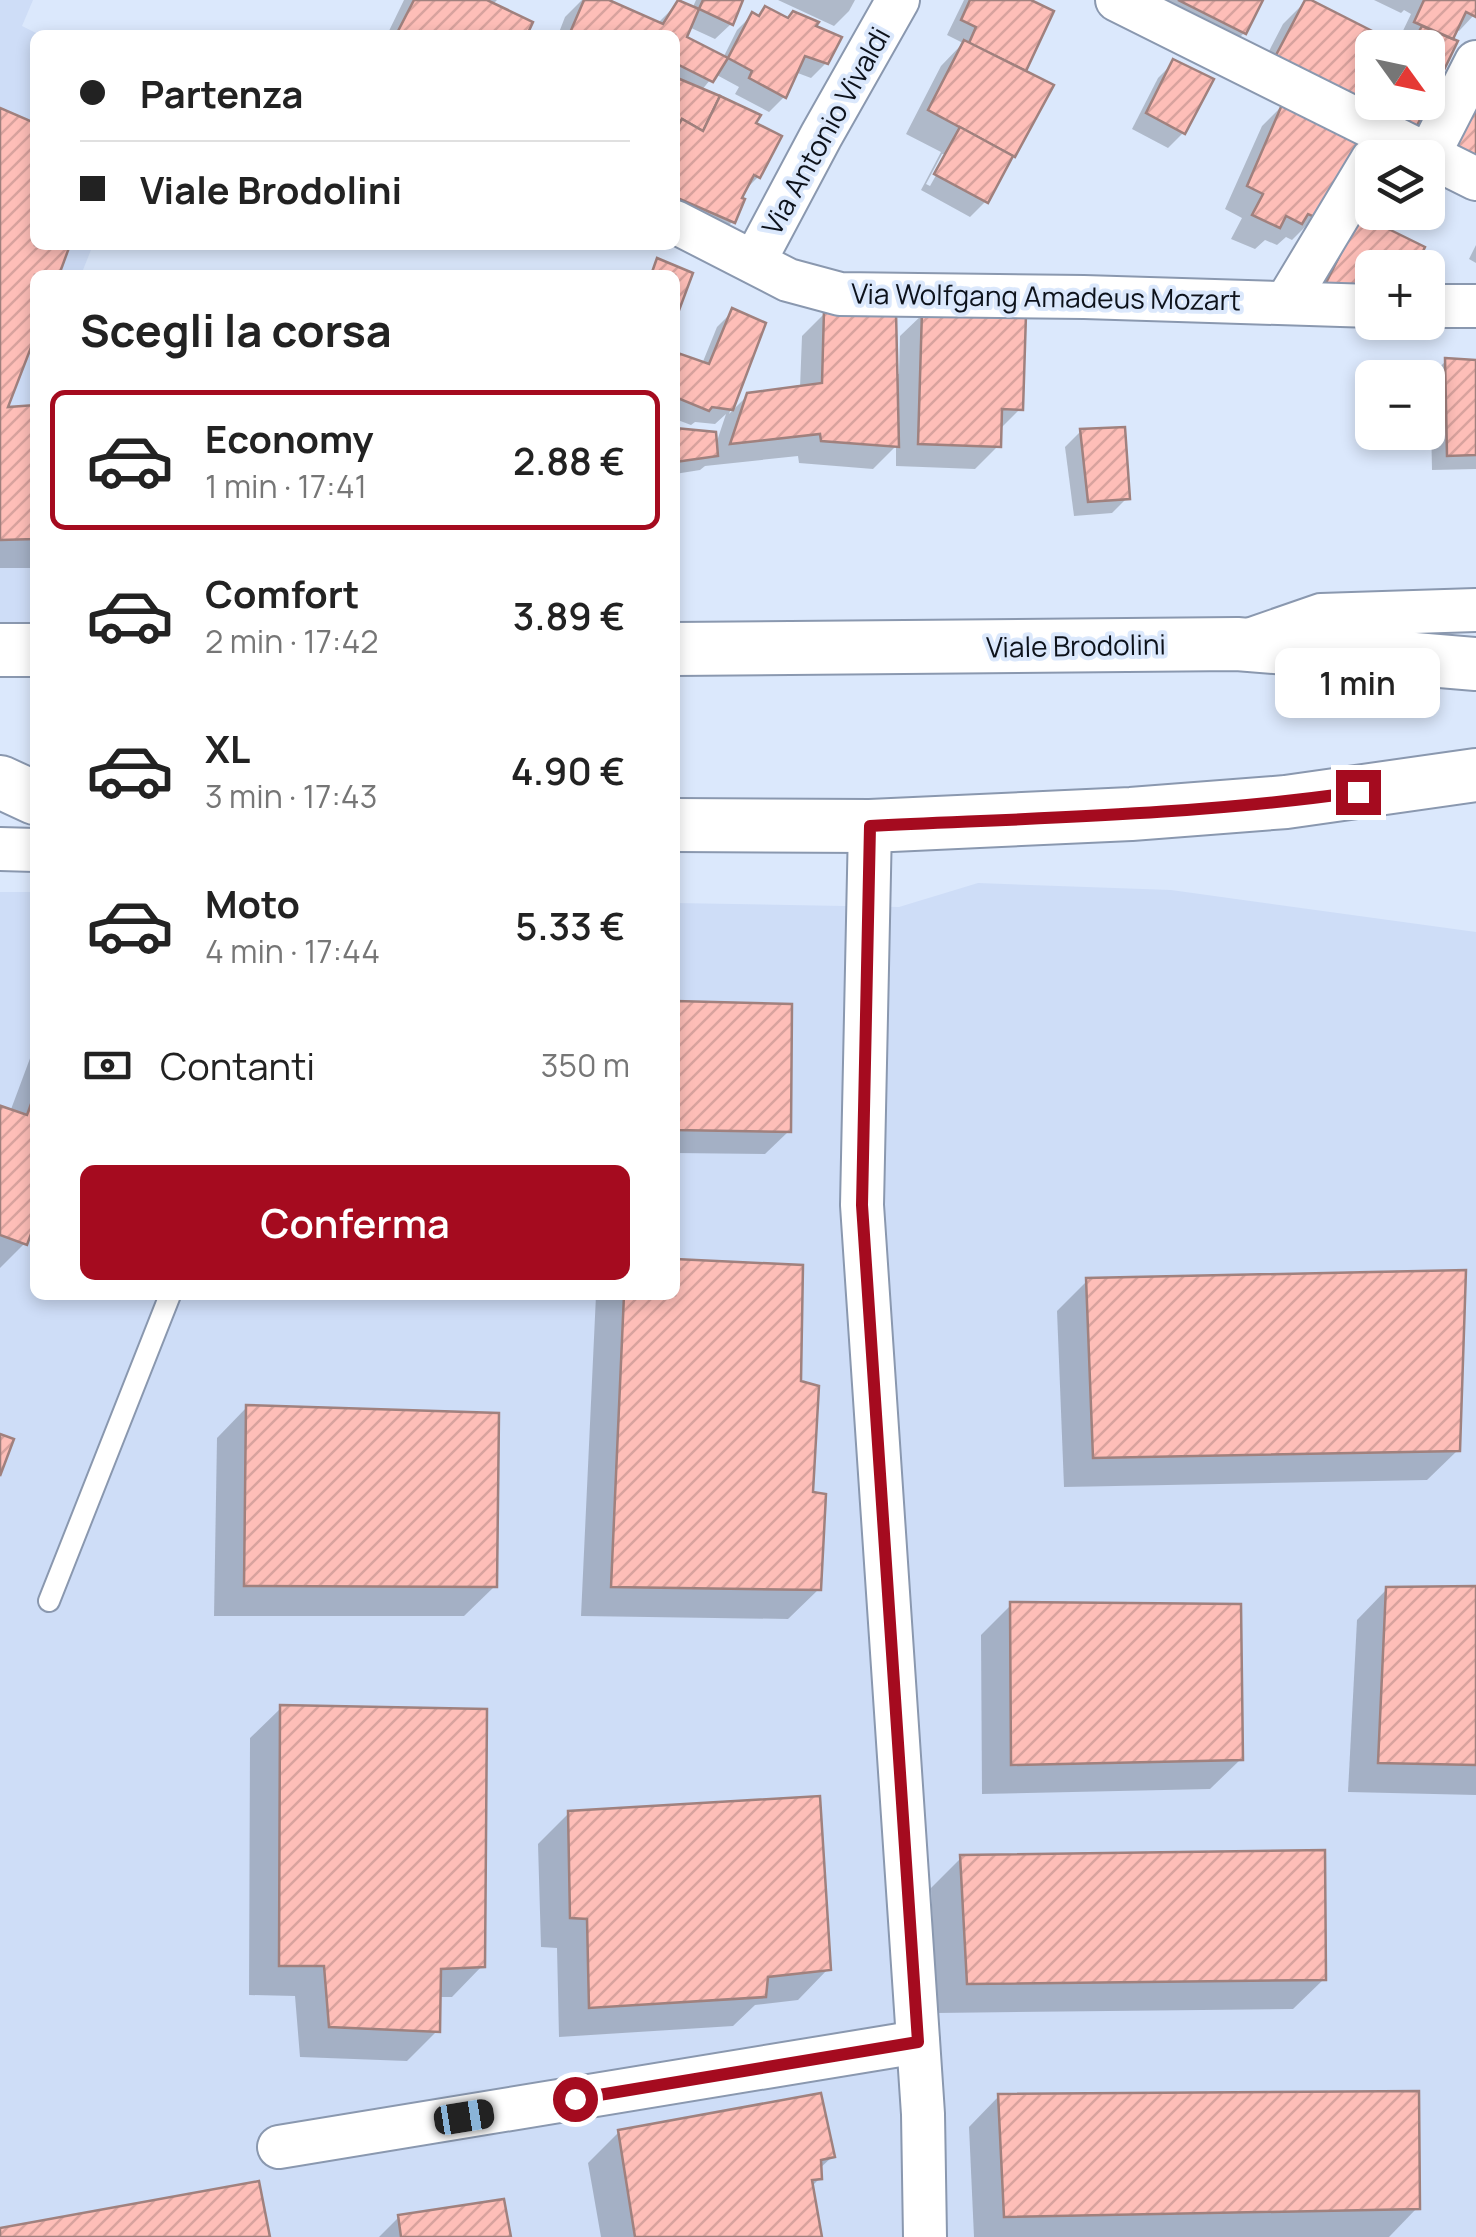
<!DOCTYPE html>
<html lang="it">
<meta charset="utf-8">
<style>
body{margin:0;font-family:Manrope,sans-serif;background:#f6f6f6;color:#222;height:100vh;display:flex;flex-direction:column;font-size:38px;white-space:nowrap}
*{box-sizing:border-box;margin:0}
p{font-size:32px;color:#767676}
.icon{flex:none;width:55px;height:55px;fill:none;stroke:currentColor;stroke-width:2;stroke-linecap:round;stroke-linejoin:round}
.map{position:relative;flex:1;overflow:hidden}
.side{position:absolute;left:30px;top:270px;width:650px;height:1030px;display:flex;flex-direction:column;background:#fff;border-radius:15px;box-shadow:0 5px 15px #0003}
.side>*{flex:none}
.guide{position:absolute;left:30px;top:30px;width:650px;height:220px;border-radius:15px;box-shadow:0 5px 15px #0003;display:grid;align-content:center;height:220px;padding:0 50px;background:#fff}
.needle{width:65px;rotate:123deg}
.controls{position:absolute;left:1355px;top:30px;display:grid;gap:20px}
.controls a{display:grid;place-items:center;width:90px;height:90px;border-radius:15px;background:#fff;box-shadow:0 5px 15px #0003;font-size:50px}
.end{position:absolute;width:45px;height:45px;margin:-22px;border:12px solid #a50b1f;background:#fff;box-shadow:0 0 0 5px #fff}
.from{border-radius:50%}
.bubble{position:absolute;height:70px;border-radius:15px;background:#fff;box-shadow:0 5px 15px #0003;font-size:32px;font-weight:600;line-height:70px;text-align:center}
.car{position:absolute;width:30px;height:60px;margin:-30px -15px;border-radius:12px;box-shadow:0 0 8px 2px #0007;background:linear-gradient(#222 24%,#8ab4d8 0 40%,#222 0 76%,#8ab4d8 0 86%,#222 0)}
.guide b{display:flex;align-items:center;gap:35px;height:95px;font-size:38px}
.guide b+b{border-top:2px solid #e0e0e0}
.guide i{width:25px;height:25px;background:#222}
ul{padding:0;list-style:none}
li{display:flex;align-items:center;gap:30px;height:140px;margin:0 20px 15px;padding:0 30px;border:5px solid transparent;border-radius:15px}
li div{flex:1}
li b{display:block;font-size:38px}
li em{font-style:normal;font-weight:600}
li.current{border-color:#a50b1f}
li>.icon{width:90px;height:90px;stroke-width:1.5}
h2{padding:0 50px;font-size:45px;line-height:120px}
.pay{display:flex;align-items:center;gap:25px;height:110px;padding:0 50px;font-size:38px}
.pay p{margin-inline-start:auto}
.button{display:flex;gap:20px;margin-top:auto;padding:20px 50px}
.button a{flex:1;height:115px;border-radius:15px;background:#a50b1f;color:#fff;font-size:40px;font-weight:600;line-height:115px;text-align:center}
.map>svg:first-child{display:block}
.built{fill:#ceddf7}
.shadow{fill:#0003;fill-rule:evenodd}
.building{fill:url(#building-hatch);stroke:#a0817e;stroke-width:2.5}
.lines{fill:none;stroke-linecap:round;stroke-linejoin:round}
.service-casing{stroke:#8a98af;stroke-width:24}
.minor-casing{stroke:#8a98af;stroke-width:46}
.tertiary-casing{stroke:#8a98af;stroke-width:56}
.service{stroke:#fff;stroke-width:20}
.minor{stroke:#fff;stroke-width:42}
.tertiary{stroke:#fff;stroke-width:52}
.route{stroke:#a50b1f;stroke-width:12}
.labels{text-anchor:middle;stroke-width:8;stroke-linejoin:round;paint-order:stroke}
.street-label{font-size:28px;fill:#0d121b;stroke:#dbe8fc}
</style>
<div class="map">
<svg width="1476" height="2237" viewBox="0 0 1476 2237">
<defs>
<pattern id="building-hatch" width="6" height="6" patternUnits="userSpaceOnUse" patternTransform="scale(2.5)"><rect width="6" height="6" fill="#febeb8"/><path d="M-1 1l2-2M0 6l6-6M5 7l2-2" fill="none" stroke="#d8a29e"/></pattern>
</defs>
<rect width="100%" height="100%" fill="#dbe8fc"/>
<g class="built">
<path d="M0 0H33L22 26 40 35H35V245H93L81 275H35V626H0Z"/>
<path d="M978 883 1171 890 1476 932V2237H0V892H35V1295H675V903L899 907Z"/>
</g>
<g class="shadow">
<path d="M404 0H497L492 5 524 35H387Z"/>
<path d="M582 0H603L657 24 678 3 692 9 696 0H741L731 24 715 39 689 27 684 38 723 58 737 30 752 15 757 17 765 9 787 21 813 27 826 63 811 78 795 72 784 97 769 112 735 94 739 87 715 74 701 91 752 124 758 177 743 192 733 221 710 244 675 230V35H558L565 17Z"/>
<path d="M778 0H855L849 11 834 26Z"/>
<path d="M964 0H1026L1023 72 1014 154 1007 161 986 201 970 217 921 190 941 152 906 134 941 66 963 43 947 35ZM942 154H948L930 186 926 184Z"/>
<path d="M1109 0H1260L1244 33 1221 56Z"/>
<path d="M1307 0 1372 48V102L1359 139 1315 217 1292 240 1286 237 1277 245 1265 240 1255 249 1231 239 1242 218 1225 209 1262 126 1285 103 1254 80 1283 24Z"/>
<path d="M1374 0H1476L1474 15 1459 31 1455 29 1451 37 1455 43 1428 99V48H1404L1410 42 1400 37 1411 14 1404 10 1401 13Z"/>
<path d="M1174 62 1183 133 1168 148 1132 129 1158 78Z"/>
<path d="M0 111 35 126V245H68L56 275H35V330L5 409 35 408V568H0Z"/>
<path d="M1345 233 1372 268V305L1311 302Z"/>
<path d="M1476 245V263L1469 259Z"/>
<path d="M733 311 762 324 729 414 748 395 800 388 802 336 825 313 895 374H899L900 336 924 313 1020 409 999 430 998 446 975 469 896 466V446L873 469 799 463 798 456 705 466 700 470 675 474V430L715 447 726 414 715 424 695 422 691 425 675 419V357L702 364 717 327Z"/>
<path d="M1446 361 1476 362V469L1432 470 1430 376Z"/>
<path d="M1081 431 1127 498 1112 513 1074 516 1065 447Z"/>
<path d="M675 1003 789 1131 765 1154 675 1153Z"/>
<path d="M35 1045V1239L27 1236 24 1244 0 1268V1111L10 1112Z"/>
<path d="M675 1262 799 1383 819 1589 788 1619 581 1616 596 1295H675Z"/>
<path d="M1087 1281 1458 1450 1427 1480 1064 1487 1057 1311Z"/>
<path d="M247 1407 495 1586 464 1616H214L217 1438Z"/>
<path d="M1387 1589H1476V1795L1348 1792 1357 1620Z"/>
<path d="M1011 1605 1241 1759 1210 1789 982 1794 981 1635Z"/>
<path d="M281 1708 482 1966 452 1997H438L437 2031 407 2061 300 2057 295 1996 249 1995 250 1738Z"/>
<path d="M569 1813 828 1969 798 2000 755 2005 733 2026 559 2037 557 1948 541 1947 538 1844Z"/>
<path d="M961 1858 1324 1979 1293 2009 937 2013 931 1888Z"/>
<path d="M999 2096 1417 2208 1389 2237H974L969 2127Z"/>
<path d="M619 2132 832 2157 819 2169 820 2178 811 2187 819 2237H601L588 2163Z"/>
<path d="M399 2217 508 2237H379Z"/>
</g>
<g class="building">
<path d="M414 0H487L533 22 527 35H396Z"/>
<path d="M584 0H609L663 24 678 0 699 9 687 37 728 58 713 82 675 63V35H569Z"/>
<path d="M703 0H743L733 25 699 9Z"/>
<path d="M970 0H1031L1054 11 1026 71 969 43 976 27 961 20Z"/>
<path d="M1178 0H1263L1246 34Z"/>
<path d="M1305 0H1311L1390 40 1387 48H1372V102H1428V48H1410L1422 26 1458 41 1414 132 1275 57Z"/>
<path d="M1424 0H1476V17L1466 12 1453 39 1414 22Z"/>
<path d="M765 6 788 18 793 11 819 22 816 26 842 37 828 64 805 56 786 98 749 78 752 71 728 58 752 12 759 16Z"/>
<path d="M964 40 1054 85 1015 157 928 110Z"/>
<path d="M1173 59 1214 79 1185 134 1146 113Z"/>
<path d="M675 77 720 96 703 131 682 119 678 126 675 125Z"/>
<path d="M720 96 761 115 756 123 782 136 760 178 754 175 742 198 745 199 735 223 675 197V125L678 126 682 119 703 131Z"/>
<path d="M1476 96V158L1451 145Z"/>
<path d="M1284 100 1361 139 1317 218 1308 214 1302 224 1286 216 1280 228 1252 215 1263 194 1247 186Z"/>
<path d="M0 108 35 123V245H70L59 275H35V337L8 407 35 405V539L0 540Z"/>
<path d="M960 127 1013 156 988 203 934 174Z"/>
<path d="M1360 215 1425 247 1415 268H1372V289L1324 287Z"/>
<path d="M657 258 693 273 675 321V275H651Z"/>
<path d="M732 308 766 323 733 410 712 407 709 411 675 397V362L678 353 709 364Z"/>
<path d="M824 310 896 311 899 447 821 441 820 434 730 444 747 393 822 383Z"/>
<path d="M922 311 1026 314 1023 410 1002 409 1001 447 918 444Z"/>
<path d="M1445 358 1476 360V455L1447 456Z"/>
<path d="M1125 427 1130 499 1088 502 1080 429Z"/>
<path d="M675 428 716 432 718 456 675 462Z"/>
<path d="M675 1001 792 1004 791 1132 675 1130Z"/>
<path d="M35 1093V1223L27 1245 0 1235V1110L1 1106 27 1115Z"/>
<path d="M675 1259 803 1265 801 1381 819 1386 813 1492 826 1494 821 1590 611 1587 624 1295H675Z"/>
<path d="M1466 1270 1460 1451 1093 1458 1086 1278Z"/>
<path d="M246 1405 499 1413 497 1587 244 1586Z"/>
<path d="M0 1434 14 1439 0 1476Z"/>
<path d="M1476 1586V1765L1378 1763 1386 1587Z"/>
<path d="M1010 1602 1241 1604 1243 1760 1011 1765Z"/>
<path d="M280 1705 487 1709 485 1967 441 1969 440 2032 329 2027 324 1966H279Z"/>
<path d="M820 1796 831 1970 768 1977 766 1997 589 2008 587 1919 570 1918 568 1811Z"/>
<path d="M1325 1850 1326 1980 967 1984 960 1855Z"/>
<path d="M1419 2091 1420 2209 1004 2217 998 2094Z"/>
<path d="M821 2093 835 2157 821 2160 822 2179 812 2180 822 2237H635L618 2130Z"/>
<path d="M259 2181 270 2237H0V2228Z"/>
<path d="M504 2199 511 2237H401L398 2215Z"/>
</g>
<g class="lines">
<defs>
<path id="service" d="M49 1601 170 1295"/>
<g id="minor">
<path d="M1117 0 1476 179"/>
<path d="M1429 154 1476 62"/>
<path d="M675 222 788 280 840 294 1084 297 1372 306"/>
<path d="M754 262 821 136 898 0"/>
<path d="M1286 303 1372 160"/>
<path d="M1428 306H1476"/>
<path d="M1246 641 1321 615 1476 610"/>
<path d="M870 826 862 1205 923 2114 925 2237"/>
<path d="M0 849 35 850"/>
<path d="M279 2147 918 2042"/>
</g>
<g id="tertiary">
<path d="M675 649 1237 644 1476 664"/>
<path d="M0 650H35"/>
<path d="M0 782 35 798"/>
<path d="M675 825 870 826 1131 814 1286 802 1476 775"/>
</g>
</defs>
<use href="#service" class="service-casing"/>
<use href="#minor" class="minor-casing"/>
<use href="#tertiary" class="tertiary-casing"/>
<use href="#service" class="service"/>
<use href="#minor" class="minor"/>
<use href="#tertiary" class="tertiary"/>
</g>
<g class="lines">
<path class="route" d="M575 2099 918 2042 862 1205 870 826C1033 818 1197 815 1358 792"/>
</g>
<g class="labels">
<g class="street-label">
<text transform="translate(826 131) rotate(-61)" y="10">Via Antonio Vivaldi</text>
<text transform="translate(1046 297) rotate(1)" y="10">Via Wolfgang Amadeus Mozart</text>
<text transform="translate(1076 646) rotate(-1)" y="10">Viale Brodolini</text>
</g>
</g>
</svg>
<div class="controls">
<a><svg class="needle" viewBox="-14 -14 28 28"><path d="M0-13l5 13h-10z" fill="#e53935"/><path d="M0 13l5-13h-10z" fill="#767676"/></svg></a>
<a><svg class="icon" aria-label="layers" viewBox="0 0 24 24"><path d="M12 4l9 5-9 5-9-5zM3 14l9 5 9-5"/></svg></a>
<a>+</a>
<a>−</a>
</div>
<i class="end from" style="left:575px;top:2099px"></i>
<i class="end" style="left:1358px;top:792px"></i>
<div class="bubble" style="left:1275px;top:648px;width:165px">1 min</div>
<i class="car" style="left:464px;top:2117px;rotate:81deg"></i>
<div class="guide">
<b><i class="from"></i>Partenza</b>
<b><i></i>Viale Brodolini</b>
</div>
<section class="side">
<h2>Scegli la corsa</h2>
<ul>
<li class="current"><svg class="icon" aria-label="car" viewBox="0 0 24 24"><path d="M5 17H2v-5l4-1 3-4h7l3 4 3 1v5h-3M9 17h6M6 11h13"/><circle cx="7" cy="17" r="2"/><circle cx="17" cy="17" r="2"/></svg><div><b>Economy</b><p>1 min · 17:41</p></div><em>2.88 €</em></li>
<li><svg class="icon" aria-label="car" viewBox="0 0 24 24"><path d="M5 17H2v-5l4-1 3-4h7l3 4 3 1v5h-3M9 17h6M6 11h13"/><circle cx="7" cy="17" r="2"/><circle cx="17" cy="17" r="2"/></svg><div><b>Comfort</b><p>2 min · 17:42</p></div><em>3.89 €</em></li>
<li><svg class="icon" aria-label="car" viewBox="0 0 24 24"><path d="M5 17H2v-5l4-1 3-4h7l3 4 3 1v5h-3M9 17h6M6 11h13"/><circle cx="7" cy="17" r="2"/><circle cx="17" cy="17" r="2"/></svg><div><b>XL</b><p>3 min · 17:43</p></div><em>4.90 €</em></li>
<li><svg class="icon" aria-label="car" viewBox="0 0 24 24"><path d="M5 17H2v-5l4-1 3-4h7l3 4 3 1v5h-3M9 17h6M6 11h13"/><circle cx="7" cy="17" r="2"/><circle cx="17" cy="17" r="2"/></svg><div><b>Moto</b><p>4 min · 17:44</p></div><em>5.33 €</em></li>
</ul>
<div class="pay"><svg class="icon" aria-label="cash" viewBox="0 0 24 24"><path d="M3 7h18v10H3z"/><circle cx="12" cy="12" r="2"/></svg>Contanti<p>350 m</p></div>
<div class="button"><a>Conferma</a></div>
</section>
</div>
